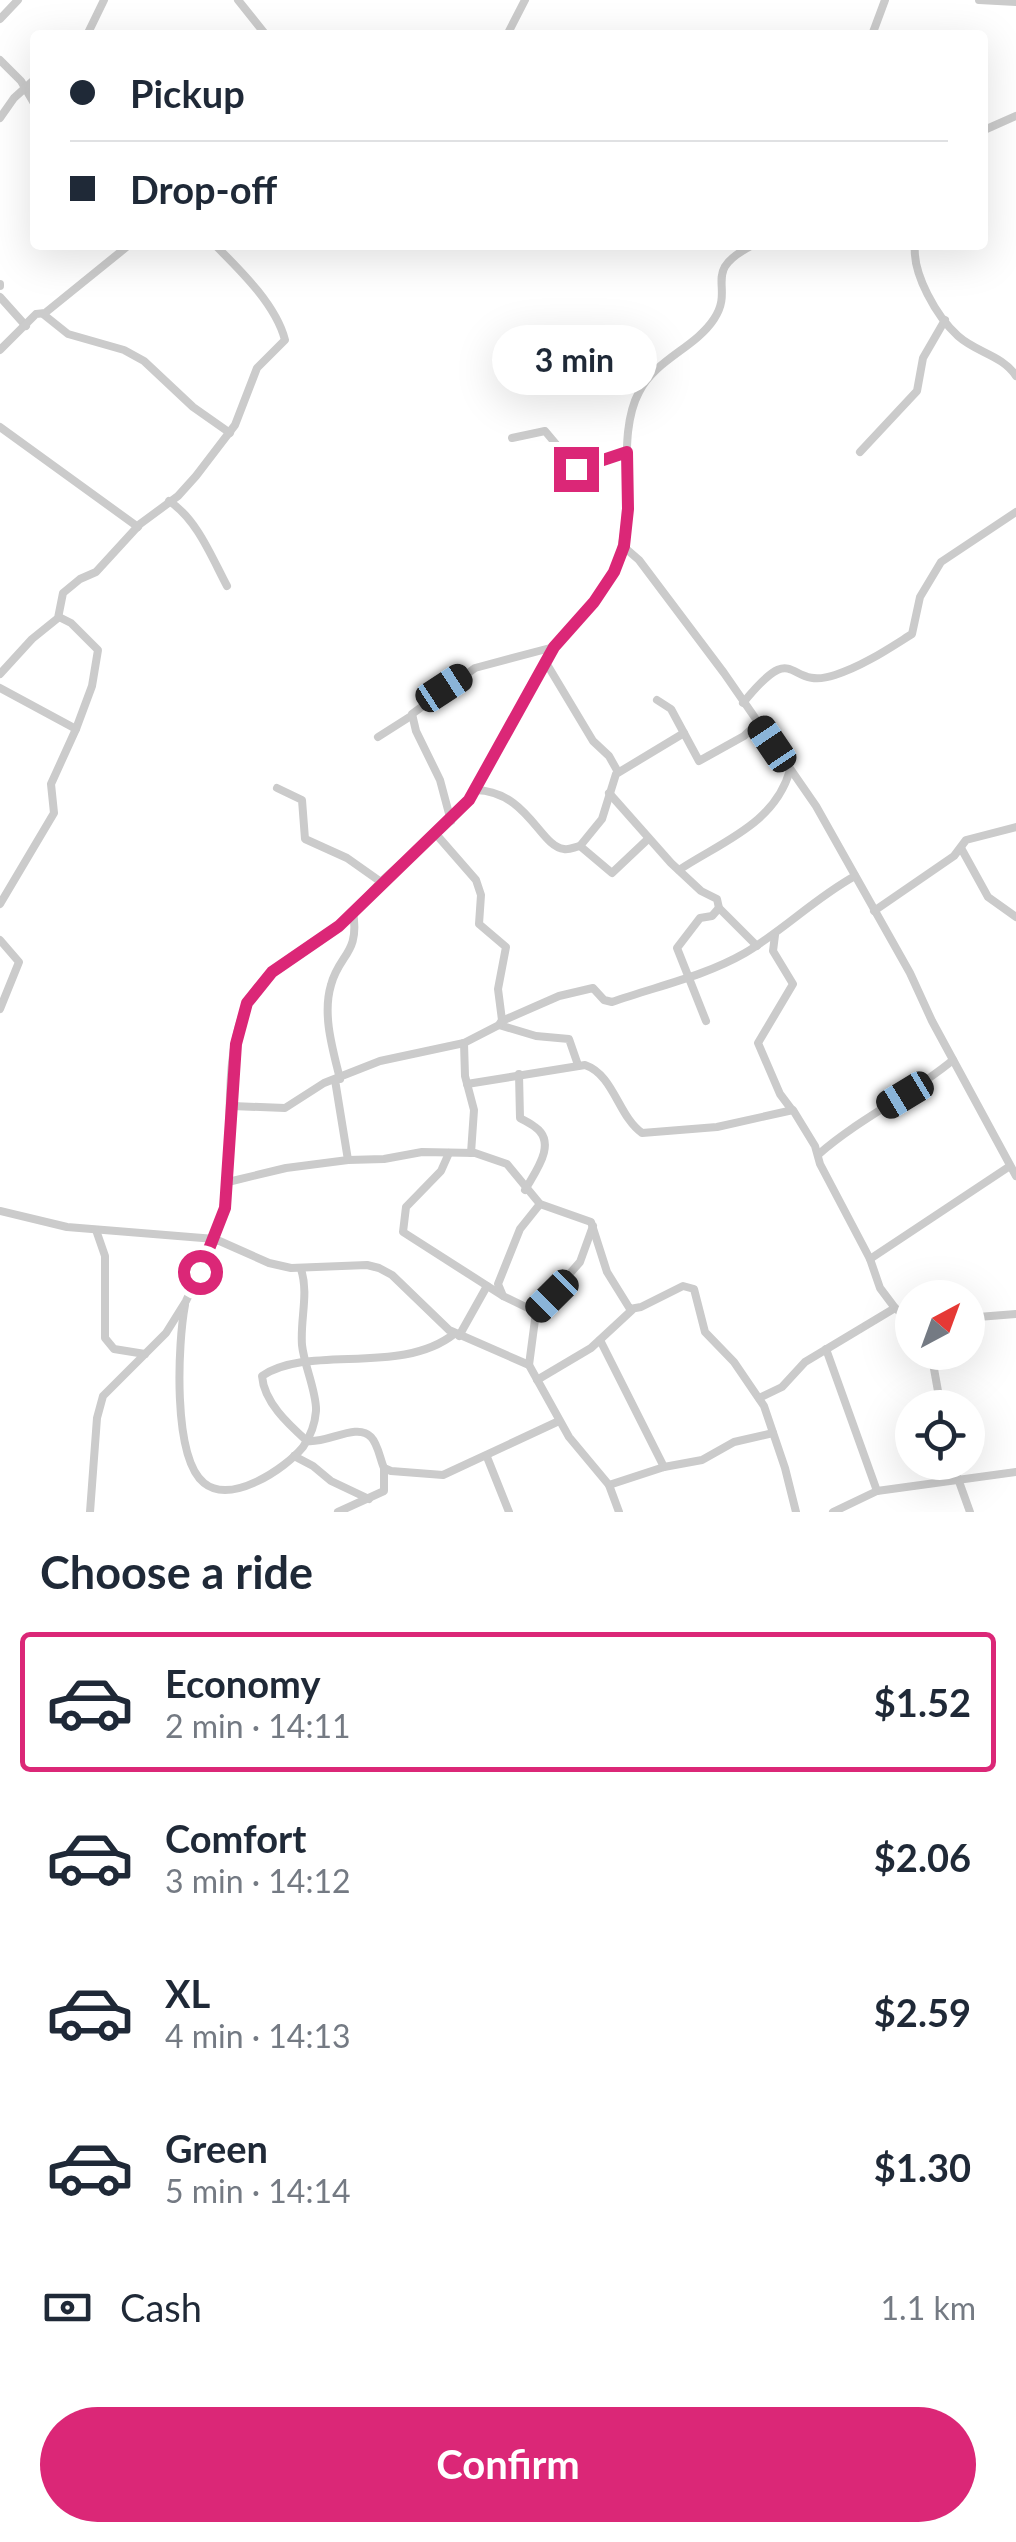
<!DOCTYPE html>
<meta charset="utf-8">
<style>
body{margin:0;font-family:Lato,sans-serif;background:#f6f6f7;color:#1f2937;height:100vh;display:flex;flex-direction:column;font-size:38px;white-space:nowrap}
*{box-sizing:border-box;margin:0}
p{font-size:32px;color:#747a83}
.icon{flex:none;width:55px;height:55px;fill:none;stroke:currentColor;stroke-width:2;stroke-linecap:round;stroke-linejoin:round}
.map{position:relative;height:1512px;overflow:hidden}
.sheet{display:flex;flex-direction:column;background:#fff;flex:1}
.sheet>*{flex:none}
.banner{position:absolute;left:30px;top:30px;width:958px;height:220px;border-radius:10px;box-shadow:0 10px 40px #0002;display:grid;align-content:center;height:220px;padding:0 40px;background:#fff}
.needle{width:65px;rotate:41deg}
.buttons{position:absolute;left:895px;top:1280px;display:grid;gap:20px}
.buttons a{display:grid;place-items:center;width:90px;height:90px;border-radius:50%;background:#fff;box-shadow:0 10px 40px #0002;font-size:50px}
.end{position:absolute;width:45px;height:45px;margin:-22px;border:12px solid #db2777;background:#fff;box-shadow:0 0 0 5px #fff}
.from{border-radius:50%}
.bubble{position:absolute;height:70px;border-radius:35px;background:#fff;box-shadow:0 10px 40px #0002;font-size:32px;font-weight:700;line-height:70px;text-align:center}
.car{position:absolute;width:30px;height:60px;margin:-30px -15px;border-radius:12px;box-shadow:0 0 8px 2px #0007;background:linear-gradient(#222 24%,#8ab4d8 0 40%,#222 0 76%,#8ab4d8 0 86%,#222 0)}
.banner b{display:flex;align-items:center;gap:35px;height:95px;font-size:38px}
.banner b+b{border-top:2px solid #e0e1e3}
.banner i{width:25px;height:25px;background:#1f2937}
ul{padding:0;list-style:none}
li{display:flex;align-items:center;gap:30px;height:140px;margin:0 20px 15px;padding:0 20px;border:5px solid transparent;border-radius:10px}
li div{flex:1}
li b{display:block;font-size:38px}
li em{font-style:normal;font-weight:700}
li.active{border-color:#db2777}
li>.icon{width:90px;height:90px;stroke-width:1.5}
h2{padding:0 40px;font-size:45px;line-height:120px}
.pay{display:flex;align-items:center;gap:25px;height:110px;padding:0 40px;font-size:38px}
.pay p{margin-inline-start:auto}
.button{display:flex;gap:20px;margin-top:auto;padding:20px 40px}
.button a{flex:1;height:115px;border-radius:60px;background:#db2777;color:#fff;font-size:40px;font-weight:700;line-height:115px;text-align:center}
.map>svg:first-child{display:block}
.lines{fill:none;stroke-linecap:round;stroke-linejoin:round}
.minor{stroke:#cbcbcb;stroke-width:8}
.route{stroke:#db2777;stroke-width:12}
</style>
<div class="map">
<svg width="1016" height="1512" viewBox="0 0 1016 1512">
<rect width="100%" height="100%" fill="#fff"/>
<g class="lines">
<g class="minor">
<path d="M238 0 266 35"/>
<path d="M979 0 1016 2"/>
<path d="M0 19 18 0"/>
<path d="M87 35 104 0"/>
<path d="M507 35 525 0"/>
<path d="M872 35 885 0"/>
<path d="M0 60 21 81 35 105"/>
<path d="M0 118 14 98 35 79"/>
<path d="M982 131 1016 116"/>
<path d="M915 245C912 274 937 317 958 336 977 353 1002 355 1016 376"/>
<path d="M0 284V286"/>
<path d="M0 297 26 326"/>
<path d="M43 314 68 334 124 350 144 361 193 407 230 433"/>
<path d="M0 350 36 314 45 313 129 245"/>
<path d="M0 427 138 527"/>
<path d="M512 438 545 431 577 469 627 452"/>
<path d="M860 452 917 391 923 358 945 320"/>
<path d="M169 501C197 519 212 558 227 586"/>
<path d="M624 547 639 560 724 673 816 806 910 973 932 1021 1016 1176"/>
<path d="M59 617 71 623 98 650 92 686 76 729"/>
<path d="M545 661 593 741 609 756 618 772"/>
<path d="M0 674 32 639 58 618 63 593 80 579 96 572 140 524 178 496 196 476 235 425 257 368 285 340C276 305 241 271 215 245"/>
<path d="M0 688 76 729 51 784 54 813 0 904"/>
<path d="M657 700 671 709 699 761 744 736 758 723"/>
<path d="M743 703C799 634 784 692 835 675 863 666 888 649 912 634L920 597 941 562 1016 512"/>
<path d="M378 737 411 716"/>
<path d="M277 788 302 800 305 839 347 858 381 882"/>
<path d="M475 790C528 791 540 847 564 849 570 850 574 847 580 846L612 873 648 839"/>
<path d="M609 793 671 863 701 891 717 899 719 908 757 946"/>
<path d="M451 821 440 780 416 731 412 714 475 668 554 647"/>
<path d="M580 846 602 819 616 774 684 733"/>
<path d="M961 848 988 897 1016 917"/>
<path d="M679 870C721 842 775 824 790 770"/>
<path d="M874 911 954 856 966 840 1016 827"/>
<path d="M775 935 773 951 793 984 758 1043 780 1094 792 1110"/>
<path d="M0 940 19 962 0 1009"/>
<path d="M502 1021 559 996 593 988 604 1000 612 1002C657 986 703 977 745 953 784 930 815 898 855 876"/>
<path d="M706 1021 677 948 700 918 712 916 719 908"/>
<path d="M499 1025 536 1036 569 1039 578 1065"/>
<path d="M464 1043 465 1076 474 1110 471 1153"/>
<path d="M519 1074 520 1118C525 1121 530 1123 535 1127 558 1143 535 1172 525 1190"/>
<path d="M340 1079C333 1050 322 1015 331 985 339 954 360 954 353 912"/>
<path d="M335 1080 348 1160"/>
<path d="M467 1084 585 1065C614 1075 618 1116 642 1133L717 1127 793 1110 815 1146 820 1164 870 1259 880 1288 895 1308 912 1321"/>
<path d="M232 1106 285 1108 324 1083 380 1061 464 1043 499 1025 502 1020 498 989 506 947 479 924 481 895 476 880 435 833"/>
<path d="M449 1153 441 1171 406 1207 403 1232 503 1296"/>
<path d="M819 1154C860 1118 911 1095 953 1060"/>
<path d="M228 1182 286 1168 348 1160 384 1159 422 1152 475 1153 507 1164 540 1204 591 1222 607 1272 630 1309 641 1307 683 1286 694 1289 705 1332 734 1362 764 1406 785 1468 796 1512"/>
<path d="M0 1211 67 1227 215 1239C242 1165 216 1073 246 1006 263 966 307 954 337 927 355 912 368 894 385 878 413 852 446 830 469 800 499 750 522 696 553 648 572 620 601 601 614 571 639 513 614 439 639 392 656 359 695 348 714 319 736 286 699 272 753 245"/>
<path d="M96 1230 105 1256V1338L114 1349 145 1354"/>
<path d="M870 1259 1010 1166"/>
<path d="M185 1305C178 1342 172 1457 204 1483 231 1505 285 1469 303 1447 310 1437 315 1424 316 1411 317 1393 304 1365 302 1345 300 1319 309 1294 301 1269"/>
<path d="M536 1312 580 1262 593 1226"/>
<path d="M968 1321 978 1317 1016 1314"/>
<path d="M454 1334C401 1376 309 1344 262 1376 264 1402 288 1424 307 1441 327 1444 357 1422 371 1437 378 1444 380 1459 384 1468L391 1471 443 1475 559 1421"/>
<path d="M459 1336 487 1286"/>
<path d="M600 1340 664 1467"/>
<path d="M826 1349 877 1491"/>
<path d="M931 1352 941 1408"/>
<path d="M529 1365 536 1312 503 1296 498 1284 520 1229 540 1204"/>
<path d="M537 1380 591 1348 632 1310"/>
<path d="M759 1398 782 1387 805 1362 895 1308"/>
<path d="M294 1456 313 1466 331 1481 369 1499"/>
<path d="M487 1457 509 1512"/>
<path d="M952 1462 970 1512"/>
<path d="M609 1485 664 1467 702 1460 734 1442 773 1433"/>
<path d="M90 1512 97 1418 103 1396 166 1333 186 1301 215 1239 269 1263 291 1268 367 1265 379 1268 392 1275 449 1330 529 1365 569 1437 609 1485 619 1512"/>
<path d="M338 1512 384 1491V1468"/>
<path d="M833 1512 877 1491 1016 1472"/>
</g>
</g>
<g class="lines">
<path class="route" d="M200 1272 225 1208 236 1044 247 1003 272 972 339 926 469 800 554 647 594 602 614 572 624 546 628 509 627 452 576 469"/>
</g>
</svg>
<div class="buttons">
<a><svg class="needle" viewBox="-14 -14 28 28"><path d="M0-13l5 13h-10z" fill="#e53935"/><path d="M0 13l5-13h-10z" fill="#747a83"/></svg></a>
<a><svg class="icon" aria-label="locate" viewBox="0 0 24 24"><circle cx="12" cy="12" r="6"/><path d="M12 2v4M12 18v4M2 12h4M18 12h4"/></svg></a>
</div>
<i class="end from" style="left:200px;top:1272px"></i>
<i class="end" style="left:576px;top:469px"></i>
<div class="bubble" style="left:492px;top:325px;width:165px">3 min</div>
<i class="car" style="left:444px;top:688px;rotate:57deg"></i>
<i class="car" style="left:772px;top:744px;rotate:326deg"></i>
<i class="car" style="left:905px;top:1095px;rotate:239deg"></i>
<i class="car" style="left:552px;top:1296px;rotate:225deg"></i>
<div class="banner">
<b><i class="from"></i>Pickup</b>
<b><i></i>Drop-off</b>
</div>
</div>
<section class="sheet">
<h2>Choose a ride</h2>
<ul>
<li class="active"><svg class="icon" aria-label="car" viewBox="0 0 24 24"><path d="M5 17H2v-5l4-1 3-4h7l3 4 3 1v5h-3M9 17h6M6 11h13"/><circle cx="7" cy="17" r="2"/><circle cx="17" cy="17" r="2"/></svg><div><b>Economy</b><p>2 min · 14:11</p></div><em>$1.52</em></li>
<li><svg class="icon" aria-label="car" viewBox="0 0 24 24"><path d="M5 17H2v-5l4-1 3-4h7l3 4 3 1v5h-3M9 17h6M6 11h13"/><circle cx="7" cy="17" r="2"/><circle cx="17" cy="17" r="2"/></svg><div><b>Comfort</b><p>3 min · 14:12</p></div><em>$2.06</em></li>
<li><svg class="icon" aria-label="car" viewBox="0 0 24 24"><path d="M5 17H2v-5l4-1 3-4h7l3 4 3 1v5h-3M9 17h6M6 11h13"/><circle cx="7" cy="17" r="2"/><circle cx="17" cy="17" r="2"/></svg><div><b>XL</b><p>4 min · 14:13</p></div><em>$2.59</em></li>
<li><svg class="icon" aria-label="car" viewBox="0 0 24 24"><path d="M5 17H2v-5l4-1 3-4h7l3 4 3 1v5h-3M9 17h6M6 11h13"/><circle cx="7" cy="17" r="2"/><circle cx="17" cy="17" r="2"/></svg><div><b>Green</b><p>5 min · 14:14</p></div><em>$1.30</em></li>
</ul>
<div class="pay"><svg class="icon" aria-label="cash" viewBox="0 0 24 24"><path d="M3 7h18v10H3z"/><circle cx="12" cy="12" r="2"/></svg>Cash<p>1.1 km</p></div>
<div class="button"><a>Confirm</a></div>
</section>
